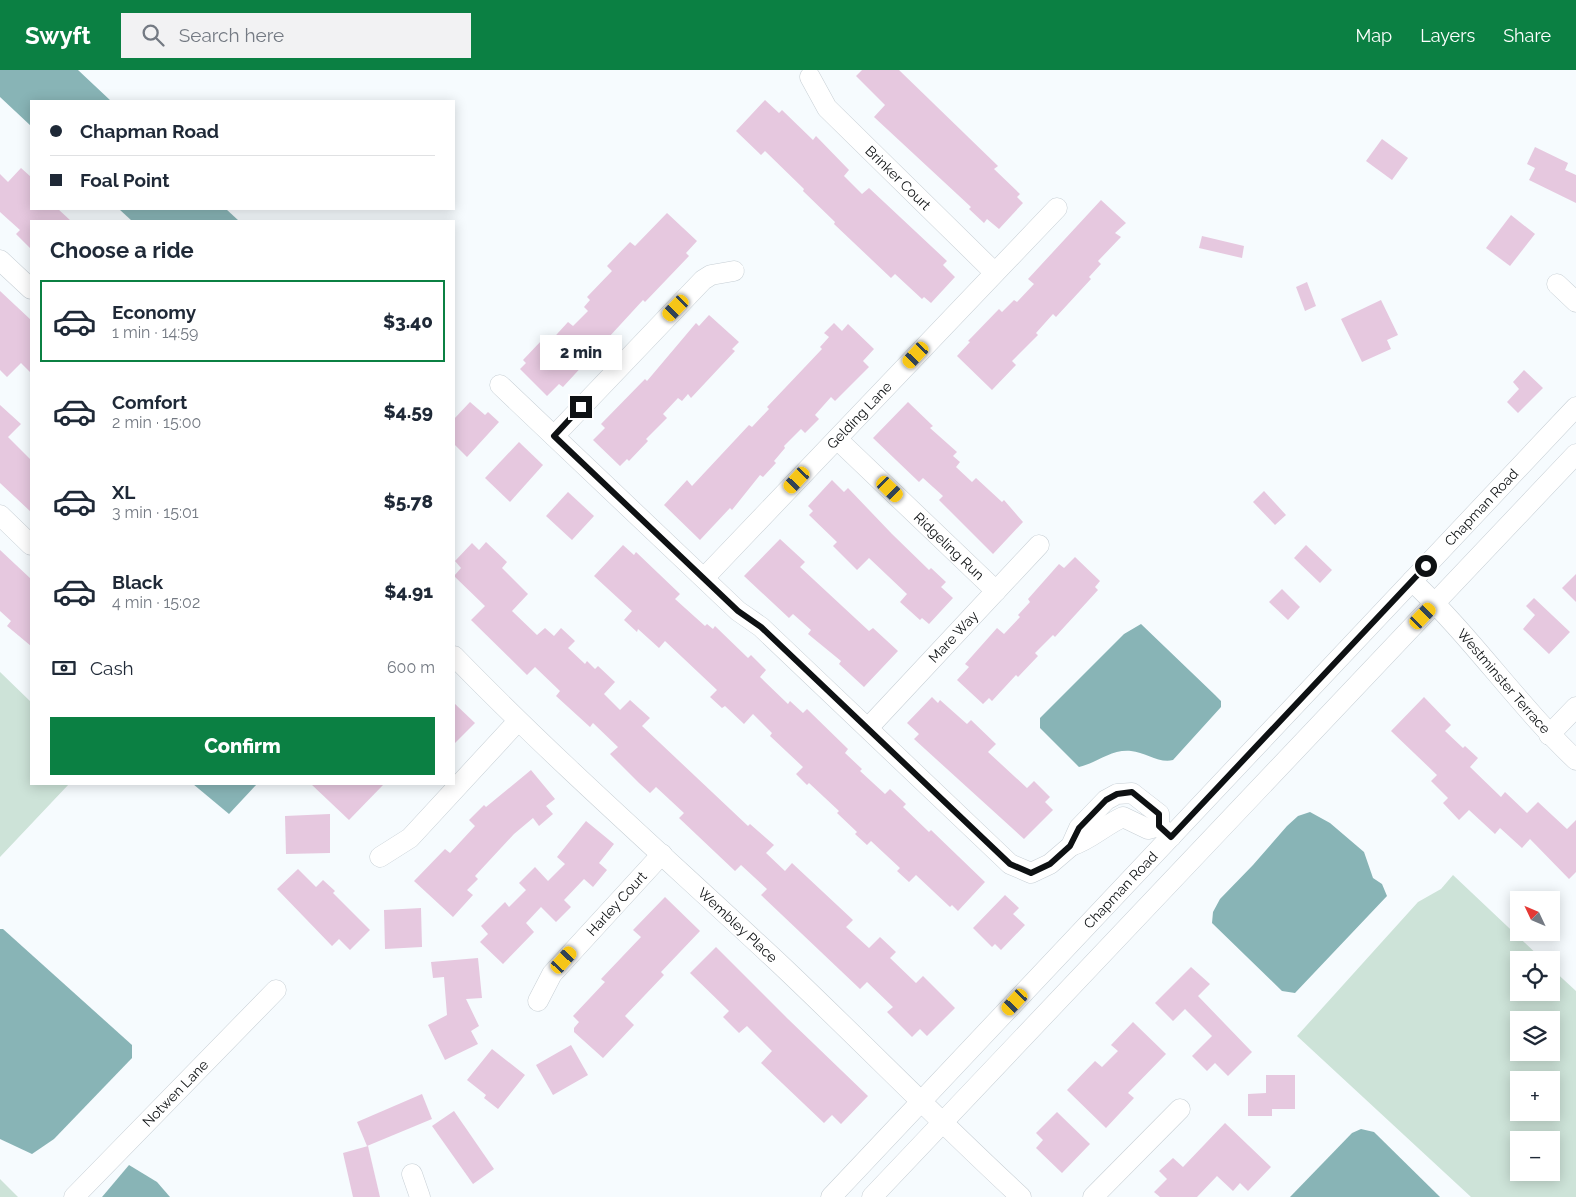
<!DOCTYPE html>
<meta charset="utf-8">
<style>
body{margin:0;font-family:Raleway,sans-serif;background:#f2f2f3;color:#1f2937;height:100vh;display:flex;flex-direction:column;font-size:19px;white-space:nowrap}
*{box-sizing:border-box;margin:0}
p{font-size:16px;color:#747a83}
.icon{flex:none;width:28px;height:28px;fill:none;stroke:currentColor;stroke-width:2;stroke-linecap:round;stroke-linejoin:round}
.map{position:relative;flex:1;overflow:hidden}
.details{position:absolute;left:30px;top:150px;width:425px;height:565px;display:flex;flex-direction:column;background:#fff;border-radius:0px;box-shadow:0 2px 12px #0003}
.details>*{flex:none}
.top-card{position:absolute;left:30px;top:30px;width:425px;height:110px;border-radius:0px;box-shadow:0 2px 12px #0003;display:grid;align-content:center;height:110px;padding:0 20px;background:#fff}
.needle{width:32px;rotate:314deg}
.controls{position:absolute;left:1510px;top:821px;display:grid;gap:10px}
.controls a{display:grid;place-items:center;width:50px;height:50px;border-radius:0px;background:#fff;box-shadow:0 2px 12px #0003;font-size:25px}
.end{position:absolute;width:22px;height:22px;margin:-11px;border:6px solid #0e1113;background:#fff;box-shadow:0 0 0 2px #fff}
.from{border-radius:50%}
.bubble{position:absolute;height:35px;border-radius:0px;background:#fff;box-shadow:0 2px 12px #0003;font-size:16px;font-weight:800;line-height:35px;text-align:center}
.car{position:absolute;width:15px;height:30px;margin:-15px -8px;border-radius:6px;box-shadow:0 0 4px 1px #0007;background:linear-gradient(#f5c518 24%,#345 0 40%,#f5c518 0 76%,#345 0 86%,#f5c518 0)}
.top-card b{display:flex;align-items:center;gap:18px;height:48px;font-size:19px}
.top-card b+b{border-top:1px solid #e0e1e3}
.top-card i{width:12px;height:12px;background:#1f2937}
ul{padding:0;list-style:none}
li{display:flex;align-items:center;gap:15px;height:82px;margin:0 10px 8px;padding:0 10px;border:2px solid transparent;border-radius:0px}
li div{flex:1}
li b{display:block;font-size:19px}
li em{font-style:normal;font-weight:800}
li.current{border-color:#0b8043}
li>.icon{width:45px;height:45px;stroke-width:1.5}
h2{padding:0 20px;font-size:22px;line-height:60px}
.pay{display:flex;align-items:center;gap:12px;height:55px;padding:0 20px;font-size:19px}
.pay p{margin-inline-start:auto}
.primary-button{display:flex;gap:10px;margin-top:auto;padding:10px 20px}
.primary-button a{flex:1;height:58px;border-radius:0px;background:#0b8043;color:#fff;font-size:20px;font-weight:800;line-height:58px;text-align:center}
header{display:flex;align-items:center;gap:30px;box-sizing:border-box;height:70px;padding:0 25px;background:#0b8043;color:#fff}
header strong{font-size:24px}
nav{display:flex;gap:28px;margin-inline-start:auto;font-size:18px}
.search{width:350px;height:45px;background:#f2f2f3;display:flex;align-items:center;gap:12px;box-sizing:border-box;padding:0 18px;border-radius:0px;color:#747a83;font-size:19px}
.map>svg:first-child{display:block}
.green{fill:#cde3d8;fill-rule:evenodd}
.water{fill:#88b4b6}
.building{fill:#e6c8df}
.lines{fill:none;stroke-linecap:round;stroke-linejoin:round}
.minor-casing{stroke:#c7cfd5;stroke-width:21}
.minor{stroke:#fff;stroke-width:20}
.route{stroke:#0e1113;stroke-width:6}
.labels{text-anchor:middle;stroke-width:4.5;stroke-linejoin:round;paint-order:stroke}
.street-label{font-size:14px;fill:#0e1113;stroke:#f6fbfe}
</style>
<header>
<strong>Swyft</strong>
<div class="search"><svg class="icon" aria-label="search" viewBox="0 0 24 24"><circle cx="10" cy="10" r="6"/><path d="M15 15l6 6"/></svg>Search here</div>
<nav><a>Map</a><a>Layers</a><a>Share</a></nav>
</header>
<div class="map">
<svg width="1576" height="1127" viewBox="0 0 1576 1127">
<rect width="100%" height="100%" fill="#f6fbfe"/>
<g class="green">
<path d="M0 602 31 632V714H69L0 787Z"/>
<path d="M1453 805 1543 890H1519V922H1551V898L1576 921V1127H1471L1297 966 1418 832 1441 819ZM1519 950H1551V982H1519ZM1519 1010H1551V1042H1519ZM1519 1070H1551V1102H1519Z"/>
<path d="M0 1109 18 1127H0Z"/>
</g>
<g class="water">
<path d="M0 0H78L111 31H31V56L0 27Z"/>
<path d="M119 139H226L239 151H132Z"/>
<path d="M1141 554 1215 625 1221 631V637L1173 690C1160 694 1145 682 1131 681 1111 679 1097 693 1079 697L1040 658V648L1124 564Z"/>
<path d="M193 714H257L229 744Z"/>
<path d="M1310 742 1330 753 1364 782 1373 808 1382 814 1387 826 1295 923 1282 921 1212 853 1213 842 1220 829 1253 795 1287 756 1298 746Z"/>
<path d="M0 859H3L132 975V988L54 1069 32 1084 0 1069Z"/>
<path d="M1361 1059 1374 1062 1440 1127H1290L1352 1063Z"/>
<path d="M129 1095 157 1112 170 1127H102Z"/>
</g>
<g class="building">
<path d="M862 0H899L998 96 994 99 1020 124 1017 127 1023 133 999 159 987 149 984 153 969 139 971 137 874 47 885 35 856 6Z"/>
<path d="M765 30 779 43 782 40 813 70 816 66 849 100 844 106 862 124 869 118 947 191 943 195 955 207 931 233 924 227 922 229 895 204 891 208 834 154 835 152 803 121 804 119 765 81 761 85 736 61Z"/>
<path d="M1382 69 1408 88 1392 110 1366 91Z"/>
<path d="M1535 77 1568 93 1565 100 1576 105V133L1529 110 1535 98 1527 94Z"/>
<path d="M21 98 31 107V139H58L71 151H31V179L16 164 20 160 0 142V104L8 112Z"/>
<path d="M1101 130 1126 153 1115 163 1121 167 1098 191 1101 194 1089 207 1091 209 1056 247 1053 244 1036 263 1038 265 1012 291 1016 295 992 320 957 286 970 272 968 271 999 239 1002 242 1014 230 1017 232 1034 214 1028 209Z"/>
<path d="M667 143 697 171 686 183 689 186 645 232 643 230 563 317 559 314 547 326 520 299 526 293 523 290 542 270 547 275 568 252 573 256 588 241 584 237 590 230 587 227 612 201 607 196 630 172 635 176Z"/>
<path d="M1511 145 1535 164 1510 196 1486 178Z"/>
<path d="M1202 166 1244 176 1242 188 1199 178Z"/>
<path d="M1307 212 1316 236 1305 241 1296 217Z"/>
<path d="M0 221 31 250V303L21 293 7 307 0 300Z"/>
<path d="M1381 230 1398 265 1387 270 1391 279 1362 292 1341 249Z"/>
<path d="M709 245 739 272 732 279 735 281 691 328 688 324 682 331 678 328 663 344 667 348 646 369 648 371 629 391 627 389 620 396 593 370 605 358 601 354 645 309 647 311 696 253 699 256Z"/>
<path d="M834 253 842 261 848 254 874 279 863 291 869 297 835 331 831 327 815 345 819 349 805 363 801 359 784 376 785 378 774 391 776 393 763 407 760 405 732 440 730 438 700 470 664 435 687 410 692 416 749 355 752 357 769 339 767 337 822 279 820 277 829 267 824 263Z"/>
<path d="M1524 300 1543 318 1518 343 1507 332 1519 319 1513 312Z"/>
<path d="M470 332 485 345 488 342 499 352 467 387 454 374V349Z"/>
<path d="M908 332 933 356 930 358 957 382 953 386 960 392 956 397 972 412 976 408 1002 432 1004 430 1023 452 993 484 939 430 943 426 923 408 919 412 873 368Z"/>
<path d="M0 335 21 354 8 367 31 390V442L0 413Z"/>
<path d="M519 372 543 395 510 432 485 408Z"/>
<path d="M832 410 844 422 848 418 892 464 929 500 931 498 946 512 941 517 953 528 929 554 922 548 920 550 900 532 907 524 869 488 857 500 833 476 837 472 809 445 813 441 808 436Z"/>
<path d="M1264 421 1286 445 1275 455 1253 432Z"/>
<path d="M568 422 594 446 572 470 546 446Z"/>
<path d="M780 469 805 492 800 497 869 561 873 558 898 581 864 617 839 594 841 591 808 564 811 560 793 544 789 548 744 506Z"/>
<path d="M486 472 507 492 502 498 528 524 512 541 537 565 545 558 554 566 561 558 575 571 568 578 585 594 587 591 595 599 598 596 615 612 604 624 620 640 630 630 650 648 642 656 748 756 750 754 774 775 766 783 785 801 792 793 853 850 846 857 869 878 880 867 896 882 890 888 916 913 923 906 955 938 927 966 920 959 912 967 887 942 893 937 867 912 860 919 761 825 767 819 741 795 735 801 679 748 684 743 656 717 650 723 639 713 610 684 618 677 593 653 590 657 556 626 560 621 535 597 527 605 471 550 485 536 454 506 461 498 455 491 472 473 479 480Z"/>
<path d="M623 475 634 485 636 482 680 524 675 529 705 556 707 554 713 559 715 556 748 588 751 585 766 600 760 607 788 634 790 631 803 643 807 639 848 679 845 683 862 699 860 701 885 724 890 719 906 734 903 737 929 762 931 760 985 812 958 841 952 835 950 837 916 805 909 812 897 801 900 798 871 771 867 775 855 764 857 762 837 743 839 741 809 713 807 715 796 704 803 697 770 666 772 663 753 644 744 654 725 636 722 638 710 627 717 620 665 571 659 578 638 559 637 562 624 550 632 541 594 506Z"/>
<path d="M1306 475 1332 500 1320 513 1294 488Z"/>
<path d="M0 480 31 509V576L7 556 11 551 0 541Z"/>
<path d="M1075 487 1100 511 1095 517 1098 520 1055 567 1053 565 1035 583 1038 586 1018 607 1016 605 992 631 989 628 983 634 957 610 969 597 965 594 997 558 1004 564 1020 547 1018 545 1030 532 1028 529 1059 494 1064 498Z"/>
<path d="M1576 504V532L1562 518Z"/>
<path d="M1282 519 1300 537 1288 550 1269 532Z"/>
<path d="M1534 528 1570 562 1549 584 1523 559 1535 545 1526 536Z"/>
<path d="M932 627 938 633 940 630 967 654 971 650 996 674 988 682 1027 718 1034 711 1050 727 1045 732 1053 740 1024 769 914 669 919 664 907 653Z"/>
<path d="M1424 627 1451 655 1445 661 1463 678 1465 676 1478 688 1470 697 1501 727 1505 722 1527 743 1538 732 1567 759 1576 750V802L1569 809 1530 769 1522 778 1500 758 1495 764 1469 740 1459 750 1443 733 1448 728 1431 711 1437 705 1391 661Z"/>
<path d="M454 633 475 653 454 674Z"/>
<path d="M531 700 555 729 546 736 553 744 539 756 533 748 514 764 475 806 478 809 467 820 473 825 453 847 414 811 445 779 450 783 475 756 469 750 484 735 486 737Z"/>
<path d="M311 714H384L349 750Z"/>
<path d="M330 744V783L286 784 285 746Z"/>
<path d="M586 751 614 774 599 793 607 800 593 817 584 809 564 830 571 837 556 852 541 837 526 853 534 862 503 894 480 872 488 864 481 856 505 832 509 837 526 820 519 813 535 797 548 811 565 794 557 787Z"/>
<path d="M298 799 316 817 323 810 335 821 333 823 370 860 350 880 339 869 332 876 277 819Z"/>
<path d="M1005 825 1019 838 1013 844 1025 855 1001 880 995 874 992 877 973 858Z"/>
<path d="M665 827 700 861 661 902 664 905 625 946 634 955 603 988 574 962V958L579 952 573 946 605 912 601 909 641 867 633 860Z"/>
<path d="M421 838 422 877 385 879 384 840Z"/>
<path d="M716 877 788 949 868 1026 841 1054 832 1045 824 1053 761 993 772 981 747 956 739 963 723 947 729 941 690 903Z"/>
<path d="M478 888 482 928 466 929 479 956 471 961 478 974 445 990 428 955 447 945 444 907 433 908 431 892Z"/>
<path d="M1191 897 1210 914 1198 926 1252 982 1228 1006 1215 993 1207 1001 1192 986 1212 966 1185 939 1173 951 1155 933Z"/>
<path d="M1133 952 1166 984 1128 1023 1134 1028 1106 1058 1067 1020 1095 991 1102 997 1118 981 1111 975Z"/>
<path d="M571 975 588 1005 553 1025 536 995Z"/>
<path d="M492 979 525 1005 498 1039 484 1028 486 1025 467 1010Z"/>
<path d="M1266 1005H1295V1039H1272V1046H1248V1024L1266 1023Z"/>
<path d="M422 1024 432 1049 367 1076 357 1052Z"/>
<path d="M454 1041 494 1099 473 1114 432 1056Z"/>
<path d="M1057 1042 1090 1074 1062 1103 1036 1078 1043 1070 1036 1063Z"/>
<path d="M1225 1053 1271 1097 1248 1121 1240 1113 1233 1121 1217 1106 1197 1127H1160L1154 1122 1167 1109 1159 1101 1173 1088 1183 1097Z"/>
<path d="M368 1076 380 1127H353L343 1083Z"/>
</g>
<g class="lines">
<defs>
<g id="minor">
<path id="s1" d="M810 7 827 38 994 202"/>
<path d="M0 190 31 219"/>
<path d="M1557 214 1576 232"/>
<path d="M500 315 738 541 761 557 1010 794 1031 803 1050 794 1071 776 1079 758 1106 730 1117 724 1132 723 1159 744V756L1171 767"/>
<path d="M554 366 703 210 711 205 734 201"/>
<path id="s2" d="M837 369 996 521"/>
<path d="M0 445 31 475"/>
<path id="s3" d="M704 508 1057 138"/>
<path id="s4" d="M1412 511C1471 566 1517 634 1576 690"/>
<path id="s5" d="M454 586C559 694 673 794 783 897 863 973 940 1052 1021 1127"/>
<path id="s6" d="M868 658 1039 475"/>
<path d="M1549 665 1576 637"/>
<path d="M1071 776C1090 770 1105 755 1123 747L1148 759 1159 756"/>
<path d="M380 787 410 768 518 651"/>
<path id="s7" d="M538 931 552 904 662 784"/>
<path d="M412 1104 420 1127"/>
<path id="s8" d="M74 1127 276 920"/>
<path id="s9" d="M831 1127 1576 337"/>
<path d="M872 1127 1576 384"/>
<path d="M1093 1127 1180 1039"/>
</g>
</defs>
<use href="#minor" class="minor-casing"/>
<use href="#minor" class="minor"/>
</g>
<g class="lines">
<path class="route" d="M581 337 554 366 738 541 761 557 1010 794 1031 803 1050 794 1070 776 1079 758 1106 730 1117 724 1132 722 1159 744V756L1171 767 1426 496"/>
</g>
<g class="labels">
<g class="street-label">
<text dy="5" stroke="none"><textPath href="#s1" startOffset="135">Brinker Court</textPath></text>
<text dy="5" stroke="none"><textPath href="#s3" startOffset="225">Gelding Lane</textPath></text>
<text dy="5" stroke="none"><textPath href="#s9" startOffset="948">Chapman Road</textPath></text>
<text dy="5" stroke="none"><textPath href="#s2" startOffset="155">Ridgeling Run</textPath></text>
<text dy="5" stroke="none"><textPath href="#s6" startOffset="125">Mare Way</textPath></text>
<text dy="5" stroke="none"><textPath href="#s4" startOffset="136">Westminster Terrace</textPath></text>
<text dy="5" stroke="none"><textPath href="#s9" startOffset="422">Chapman Road</textPath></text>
<text dy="5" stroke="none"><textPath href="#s7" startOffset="126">Harley Court</textPath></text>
<text dy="5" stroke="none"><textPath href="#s5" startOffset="391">Wembley Place</textPath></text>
<text dy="5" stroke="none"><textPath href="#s8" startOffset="145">Notwen Lane</textPath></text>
</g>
</g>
</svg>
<div class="controls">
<a><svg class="needle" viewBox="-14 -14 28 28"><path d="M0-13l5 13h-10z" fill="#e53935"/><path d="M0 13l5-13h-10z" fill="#747a83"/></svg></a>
<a><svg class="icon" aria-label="locate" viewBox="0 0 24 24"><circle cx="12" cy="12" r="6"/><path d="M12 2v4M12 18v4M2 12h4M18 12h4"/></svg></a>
<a><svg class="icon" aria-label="layers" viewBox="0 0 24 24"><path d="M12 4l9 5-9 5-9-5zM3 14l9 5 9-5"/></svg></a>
<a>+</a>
<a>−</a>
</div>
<i class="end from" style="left:1426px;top:496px"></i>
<i class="end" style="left:581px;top:337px"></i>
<div class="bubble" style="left:540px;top:265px;width:82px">2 min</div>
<i class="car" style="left:676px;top:238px;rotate:224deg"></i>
<i class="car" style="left:916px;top:285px;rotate:223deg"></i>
<i class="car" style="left:797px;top:410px;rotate:223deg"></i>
<i class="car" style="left:890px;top:419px;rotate:134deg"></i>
<i class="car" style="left:1423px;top:546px;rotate:44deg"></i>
<i class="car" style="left:564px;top:890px;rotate:42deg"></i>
<i class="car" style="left:1015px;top:932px;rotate:223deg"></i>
<div class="top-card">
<b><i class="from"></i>Chapman Road</b>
<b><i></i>Foal Point</b>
</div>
<section class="details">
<h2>Choose a ride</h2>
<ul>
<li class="current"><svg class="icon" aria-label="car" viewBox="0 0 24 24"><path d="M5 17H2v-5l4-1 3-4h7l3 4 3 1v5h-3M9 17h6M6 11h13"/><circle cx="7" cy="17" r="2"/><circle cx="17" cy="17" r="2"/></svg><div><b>Economy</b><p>1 min · 14:59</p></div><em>$3.40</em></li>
<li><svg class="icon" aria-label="car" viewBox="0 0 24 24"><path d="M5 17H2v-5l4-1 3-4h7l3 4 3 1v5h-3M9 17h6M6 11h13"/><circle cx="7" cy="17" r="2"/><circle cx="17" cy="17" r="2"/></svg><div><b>Comfort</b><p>2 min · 15:00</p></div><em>$4.59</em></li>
<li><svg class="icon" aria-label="car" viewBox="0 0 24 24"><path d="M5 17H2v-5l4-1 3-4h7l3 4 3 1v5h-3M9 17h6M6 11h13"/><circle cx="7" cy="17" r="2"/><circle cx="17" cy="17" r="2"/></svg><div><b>XL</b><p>3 min · 15:01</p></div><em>$5.78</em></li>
<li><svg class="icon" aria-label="car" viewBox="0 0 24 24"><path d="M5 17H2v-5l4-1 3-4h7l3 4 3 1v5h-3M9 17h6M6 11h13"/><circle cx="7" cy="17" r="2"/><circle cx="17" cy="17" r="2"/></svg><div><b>Black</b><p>4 min · 15:02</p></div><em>$4.91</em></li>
</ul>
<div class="pay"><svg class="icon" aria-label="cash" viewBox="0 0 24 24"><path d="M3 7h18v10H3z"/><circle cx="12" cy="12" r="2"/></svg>Cash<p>600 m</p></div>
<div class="primary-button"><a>Confirm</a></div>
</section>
</div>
